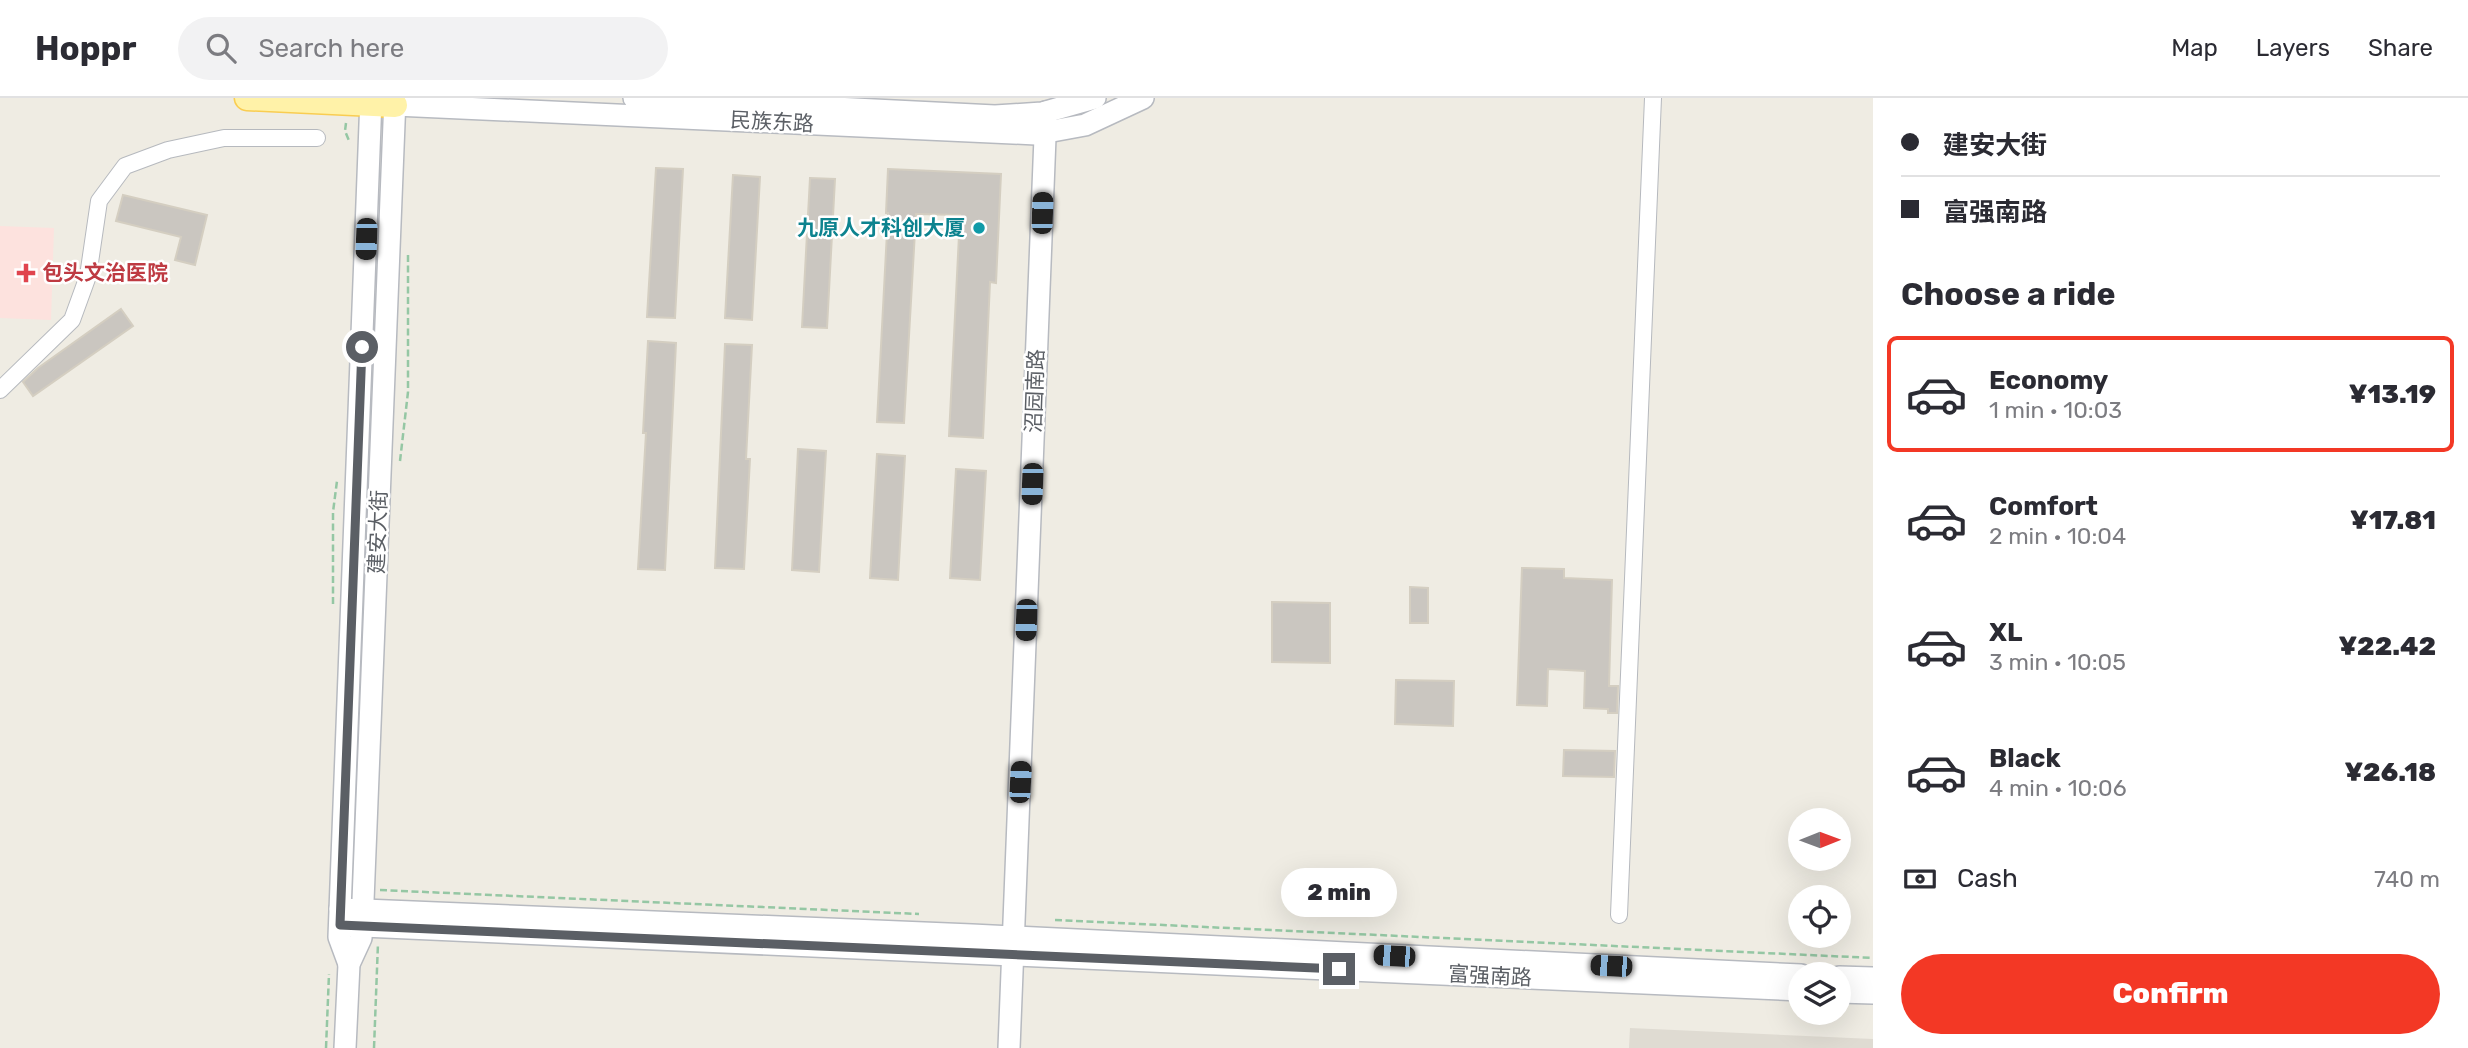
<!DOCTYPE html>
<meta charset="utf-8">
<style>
body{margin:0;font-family:Rubik,"Noto Sans SC",sans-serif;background:#f2f2f3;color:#2b2b33;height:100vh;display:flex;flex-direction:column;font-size:26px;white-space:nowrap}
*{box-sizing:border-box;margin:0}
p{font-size:23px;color:#7c7c81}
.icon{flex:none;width:38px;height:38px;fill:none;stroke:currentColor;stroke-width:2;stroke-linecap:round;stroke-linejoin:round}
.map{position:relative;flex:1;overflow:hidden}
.drawer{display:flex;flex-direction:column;background:#fff;width:595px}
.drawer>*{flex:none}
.top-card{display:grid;align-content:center;height:154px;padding:0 28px;background:#fff}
.needle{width:46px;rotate:89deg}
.fabs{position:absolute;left:1788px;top:710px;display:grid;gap:14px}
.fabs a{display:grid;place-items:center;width:63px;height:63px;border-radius:50%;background:#fff;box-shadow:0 7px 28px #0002;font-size:35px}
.end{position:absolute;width:32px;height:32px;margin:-16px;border:9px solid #5b5f65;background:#fff;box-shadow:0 0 0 4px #fff}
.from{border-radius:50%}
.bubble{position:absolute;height:49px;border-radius:24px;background:#fff;box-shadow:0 7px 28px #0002;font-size:23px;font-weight:800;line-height:49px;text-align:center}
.car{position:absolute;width:21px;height:42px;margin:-21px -10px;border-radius:9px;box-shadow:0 0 5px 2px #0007;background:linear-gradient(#222 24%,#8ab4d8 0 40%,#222 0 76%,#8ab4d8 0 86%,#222 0)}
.top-card b{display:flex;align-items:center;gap:24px;height:66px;font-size:26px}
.top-card b+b{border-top:2px solid #e1e1e2}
.top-card i{width:18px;height:18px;background:#2b2b33}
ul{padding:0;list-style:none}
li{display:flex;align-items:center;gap:21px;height:116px;margin:0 14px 10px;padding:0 14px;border:4px solid transparent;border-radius:10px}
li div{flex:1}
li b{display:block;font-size:26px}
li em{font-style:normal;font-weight:800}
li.selected{border-color:#f33825}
li>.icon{width:63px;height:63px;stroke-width:1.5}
h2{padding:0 28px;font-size:32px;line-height:84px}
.pay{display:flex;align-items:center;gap:18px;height:77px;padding:0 28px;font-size:26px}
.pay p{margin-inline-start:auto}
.button{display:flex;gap:14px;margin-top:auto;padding:14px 28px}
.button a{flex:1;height:80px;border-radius:42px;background:#f33825;color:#fff;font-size:28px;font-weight:800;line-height:80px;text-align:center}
header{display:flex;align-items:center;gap:42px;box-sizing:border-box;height:98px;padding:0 35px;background:#fff;border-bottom:2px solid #e1e1e2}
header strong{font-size:33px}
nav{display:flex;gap:38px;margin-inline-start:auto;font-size:24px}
.search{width:490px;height:63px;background:#f2f2f3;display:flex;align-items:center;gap:18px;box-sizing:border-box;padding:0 24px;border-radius:38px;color:#7c7c81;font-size:26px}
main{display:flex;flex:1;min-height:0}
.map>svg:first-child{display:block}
.education{fill:#dfdbd2}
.medical{fill:#fde2de}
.building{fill:#cac6c0;stroke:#d4cec1;stroke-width:2}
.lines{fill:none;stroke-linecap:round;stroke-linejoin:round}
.street-casing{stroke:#b6b9be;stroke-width:18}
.secondary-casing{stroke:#b7bac0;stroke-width:24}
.primary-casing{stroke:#f9cd52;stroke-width:27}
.path{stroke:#95c7a4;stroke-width:2.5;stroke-dasharray:7 3.5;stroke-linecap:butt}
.street{stroke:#fff;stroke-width:16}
.secondary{stroke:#fff;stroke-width:21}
.primary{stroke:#fff2a8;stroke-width:24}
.route{stroke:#5b5f65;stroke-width:9}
.culture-dot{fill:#0f9aa8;stroke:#fff;stroke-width:2.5}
.health-dot{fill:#e0444e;stroke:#fff;stroke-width:2.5}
.labels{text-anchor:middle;stroke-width:5;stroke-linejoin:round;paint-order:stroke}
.street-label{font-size:21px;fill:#5b5f65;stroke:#fff}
.culture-label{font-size:21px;font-weight:bold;fill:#0d838f;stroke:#fff;text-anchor:end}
.health-label{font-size:21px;font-weight:bold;fill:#be3a42;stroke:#fff;text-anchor:start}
</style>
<header>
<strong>Hoppr</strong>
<div class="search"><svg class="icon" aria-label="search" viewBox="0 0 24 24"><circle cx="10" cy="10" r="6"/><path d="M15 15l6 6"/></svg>Search here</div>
<nav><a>Map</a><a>Layers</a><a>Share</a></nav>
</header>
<main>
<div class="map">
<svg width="1873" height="950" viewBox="0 0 1873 950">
<rect width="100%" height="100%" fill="#efece3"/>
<path class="education" d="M1630 930 1873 941V950H1629Z"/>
<path class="medical" d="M0 128 54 130 51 222 0 220Z"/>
<g class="building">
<path d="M656 70 683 71 675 220 647 219Z"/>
<path d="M888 71 1001 76 996 185 990 184 983 340 949 338 960 117 916 116 904 325 877 324 888 115H886Z"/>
<path d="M733 77 760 79 752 222 725 220Z"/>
<path d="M810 80 835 81 827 230 802 229Z"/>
<path d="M123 97 207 117 195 167 175 162 181 139 116 123Z"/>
<path d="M121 211 133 228 33 298 23 284 38 270Z"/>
<path d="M648 243 676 245 665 472 638 471 646 335H643Z"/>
<path d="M725 246 752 247 746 361H750L744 471 715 470Z"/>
<path d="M798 351 826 353 819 474 792 472Z"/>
<path d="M877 356 905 358 898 482 870 480Z"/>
<path d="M956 371 986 373 980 482 950 480Z"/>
<path d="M1522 470 1564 471V480L1612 482 1609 588H1618L1617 615H1608V611L1584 610 1585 573 1548 571 1547 608 1517 607Z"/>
<path d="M1410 489 1428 490V525H1410Z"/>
<path d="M1272 504 1330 505V565L1272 564Z"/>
<path d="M1396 582 1454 583 1453 628 1395 626Z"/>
<path d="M1564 652 1615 653 1614 679 1563 678Z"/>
</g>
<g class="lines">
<defs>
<g id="street">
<path d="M0 292 72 222 88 178 99 103 125 68 168 52 224 40H317"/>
<path d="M1619 817 1653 0"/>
</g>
<g id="secondary">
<path d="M634 0 995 18 1042 15 1095 0"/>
<path d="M395 7 1036 36 1085 27 1143 0"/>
<path d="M340 811 972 837 1801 877"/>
<path d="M340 827 1801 892"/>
<path d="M349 866 339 839 371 0"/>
<path d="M1839 879 1873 880"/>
<path d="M1839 894 1873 895"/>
<path d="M345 950 349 866 361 840 362 828 395 0"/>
<path d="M1009 950 1046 14"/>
</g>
<path id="primary" d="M247 0 395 7"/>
</defs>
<use href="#street" class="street-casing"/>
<use href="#secondary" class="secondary-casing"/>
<use href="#primary" class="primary-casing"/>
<g class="path">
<path d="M346 25 345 33 350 45"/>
<path d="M400 363 408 294V157"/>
<path d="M333 506V414L337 383"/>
<path d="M380 792 919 816"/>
<path d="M1055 822 1873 860"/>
<path d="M326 950 329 876"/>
<path d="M374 950 378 845"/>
</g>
<use href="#street" class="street"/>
<use href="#secondary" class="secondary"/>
<use href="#primary" class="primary"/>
</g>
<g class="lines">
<path class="route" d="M362 249 340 827 1339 871"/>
</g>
<circle class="culture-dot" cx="979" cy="130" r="7"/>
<path class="health-dot" d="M22.5 164.5h7v7h7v7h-7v7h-7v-7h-7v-7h7z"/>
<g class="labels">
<g class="street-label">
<text transform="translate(772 24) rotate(3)" y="7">民族东路</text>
<text transform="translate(1035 293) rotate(-88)" y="7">沼园南路</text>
<text transform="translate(378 434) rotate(-88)" y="7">建安大街</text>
<text transform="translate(1490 878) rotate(3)" y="7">富强南路</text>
</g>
<g class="culture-label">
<text x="965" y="137">九原人才科创大厦</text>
</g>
<g class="health-label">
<text x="42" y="182">包头文治医院</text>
</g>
</g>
</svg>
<div class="fabs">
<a><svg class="needle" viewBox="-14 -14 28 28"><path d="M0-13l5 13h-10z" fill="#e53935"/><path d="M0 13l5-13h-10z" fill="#7c7c81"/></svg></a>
<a><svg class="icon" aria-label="locate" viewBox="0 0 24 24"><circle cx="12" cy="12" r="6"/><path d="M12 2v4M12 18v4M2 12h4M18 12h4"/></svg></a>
<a><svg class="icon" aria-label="layers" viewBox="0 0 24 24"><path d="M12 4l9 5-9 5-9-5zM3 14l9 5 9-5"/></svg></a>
</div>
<i class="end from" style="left:362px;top:249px"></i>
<i class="end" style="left:1339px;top:871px"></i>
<div class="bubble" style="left:1281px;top:770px;width:116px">2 min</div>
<i class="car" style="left:1042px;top:115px;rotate:2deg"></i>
<i class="car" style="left:366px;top:141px;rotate:182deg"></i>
<i class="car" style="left:1032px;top:386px;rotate:182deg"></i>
<i class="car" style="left:1026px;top:522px;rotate:182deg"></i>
<i class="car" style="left:1020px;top:684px;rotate:3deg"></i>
<i class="car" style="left:1394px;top:858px;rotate:273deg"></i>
<i class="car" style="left:1611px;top:868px;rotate:273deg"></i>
</div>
<section class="drawer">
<div class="top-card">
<b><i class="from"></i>建安大街</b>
<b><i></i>富强南路</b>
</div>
<h2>Choose a ride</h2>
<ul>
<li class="selected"><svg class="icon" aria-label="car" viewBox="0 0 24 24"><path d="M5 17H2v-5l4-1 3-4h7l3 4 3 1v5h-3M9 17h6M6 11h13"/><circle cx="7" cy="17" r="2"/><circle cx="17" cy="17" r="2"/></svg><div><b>Economy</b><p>1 min · 10:03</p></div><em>¥13.19</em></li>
<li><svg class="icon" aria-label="car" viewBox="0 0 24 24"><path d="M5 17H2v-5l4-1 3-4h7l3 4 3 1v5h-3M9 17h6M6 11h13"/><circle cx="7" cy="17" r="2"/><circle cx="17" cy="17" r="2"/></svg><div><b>Comfort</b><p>2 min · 10:04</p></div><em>¥17.81</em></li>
<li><svg class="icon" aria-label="car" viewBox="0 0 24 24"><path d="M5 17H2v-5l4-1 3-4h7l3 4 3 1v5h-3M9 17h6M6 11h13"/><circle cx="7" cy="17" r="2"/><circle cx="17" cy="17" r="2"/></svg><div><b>XL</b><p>3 min · 10:05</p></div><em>¥22.42</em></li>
<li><svg class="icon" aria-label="car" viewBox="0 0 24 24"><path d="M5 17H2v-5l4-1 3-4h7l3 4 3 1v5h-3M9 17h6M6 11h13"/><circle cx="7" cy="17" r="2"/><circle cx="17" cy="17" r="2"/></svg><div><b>Black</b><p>4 min · 10:06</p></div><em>¥26.18</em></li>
</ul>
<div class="pay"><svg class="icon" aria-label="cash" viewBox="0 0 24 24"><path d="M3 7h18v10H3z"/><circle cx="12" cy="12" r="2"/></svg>Cash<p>740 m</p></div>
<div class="button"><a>Confirm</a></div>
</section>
</main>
